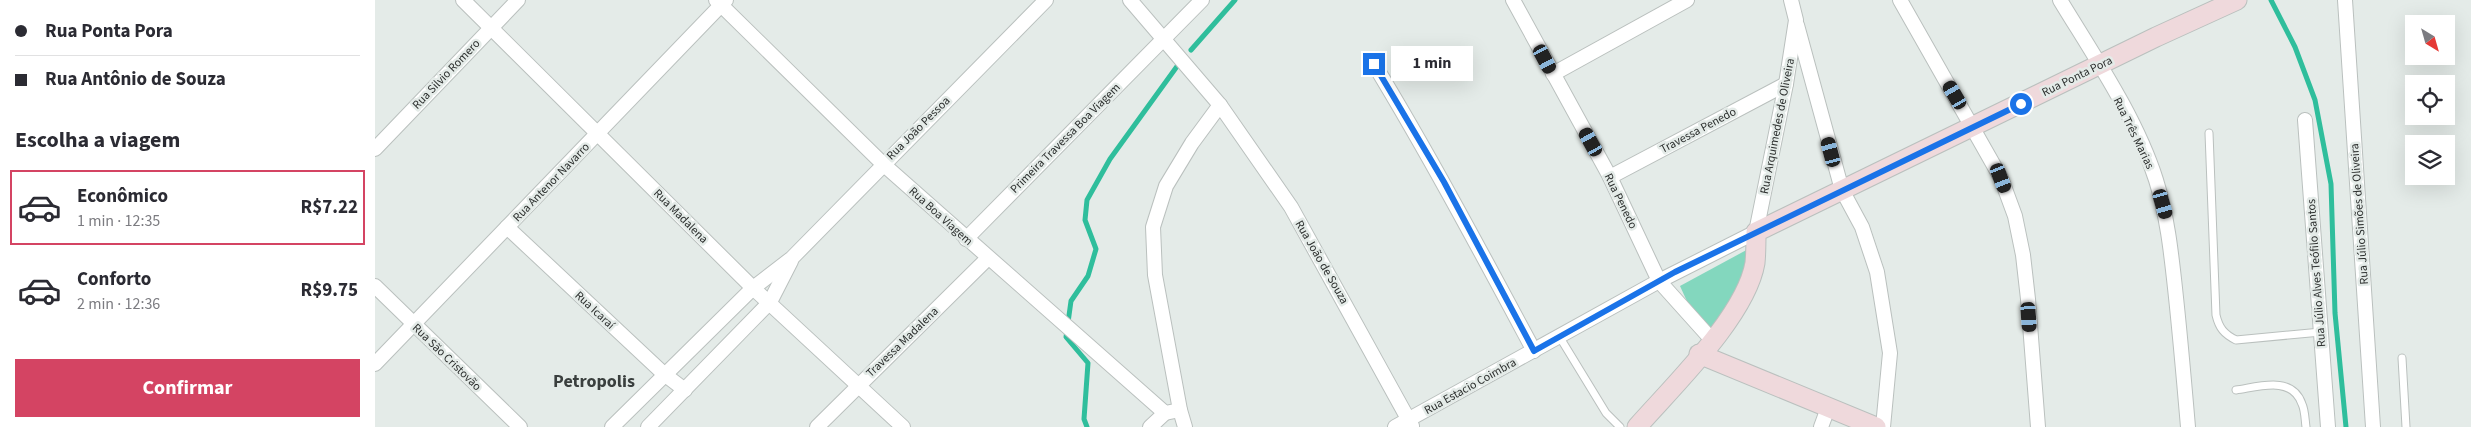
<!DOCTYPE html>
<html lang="pt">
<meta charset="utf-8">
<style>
body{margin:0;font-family:"Source Sans 3",sans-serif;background:#f7f7f7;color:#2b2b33;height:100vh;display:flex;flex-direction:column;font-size:19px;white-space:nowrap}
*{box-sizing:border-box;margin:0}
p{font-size:16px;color:#7c7c81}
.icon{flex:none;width:28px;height:28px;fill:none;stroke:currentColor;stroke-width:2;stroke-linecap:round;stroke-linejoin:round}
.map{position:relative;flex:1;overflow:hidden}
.details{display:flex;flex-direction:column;background:#fff;width:375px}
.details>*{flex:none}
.hud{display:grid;align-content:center;height:110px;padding:0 15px;background:#fff}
.needle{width:32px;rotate:143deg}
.controls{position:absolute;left:2030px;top:15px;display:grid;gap:10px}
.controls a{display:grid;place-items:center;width:50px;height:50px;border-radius:0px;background:#fff;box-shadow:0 5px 20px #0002;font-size:25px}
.end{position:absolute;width:22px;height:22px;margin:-11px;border:6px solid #1a73e8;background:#fff;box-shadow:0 0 0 2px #fff}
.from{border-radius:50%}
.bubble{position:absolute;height:35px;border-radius:0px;background:#fff;box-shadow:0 5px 20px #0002;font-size:16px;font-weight:700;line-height:35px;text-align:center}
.car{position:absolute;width:15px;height:30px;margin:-15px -8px;border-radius:6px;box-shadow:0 0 4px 1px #0007;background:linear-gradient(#222 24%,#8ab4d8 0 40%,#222 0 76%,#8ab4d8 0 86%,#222 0)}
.hud b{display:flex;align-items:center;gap:18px;height:48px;font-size:19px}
.hud b+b{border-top:1px solid #e1e1e2}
.hud i{width:12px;height:12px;background:#2b2b33}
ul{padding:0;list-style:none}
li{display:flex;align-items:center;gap:15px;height:75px;margin:0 10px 8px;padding:0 5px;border:2px solid transparent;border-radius:0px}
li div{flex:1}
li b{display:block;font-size:19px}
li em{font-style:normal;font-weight:700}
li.active{border-color:#d44463}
li>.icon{width:45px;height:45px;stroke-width:1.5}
h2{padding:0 15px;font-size:22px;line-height:60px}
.action{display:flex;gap:10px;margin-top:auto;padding:10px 15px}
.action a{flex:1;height:58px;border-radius:0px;background:#d44463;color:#fff;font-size:20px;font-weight:700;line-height:58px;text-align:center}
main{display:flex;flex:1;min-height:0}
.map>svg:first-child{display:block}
.green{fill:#83d7be}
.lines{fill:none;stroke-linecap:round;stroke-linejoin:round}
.stream{stroke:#2fbe9c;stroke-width:5}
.lane-casing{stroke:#bac0be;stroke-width:9}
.street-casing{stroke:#bac0be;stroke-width:16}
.secondary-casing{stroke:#bac0be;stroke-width:21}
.lane{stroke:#fff;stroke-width:7}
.street{stroke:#fff;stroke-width:14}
.secondary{stroke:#efd9dc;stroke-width:19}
.route{stroke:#1a73e8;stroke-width:6}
.labels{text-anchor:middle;stroke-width:5;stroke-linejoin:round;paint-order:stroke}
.street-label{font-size:12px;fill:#2c2f2e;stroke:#e4ebe8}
.district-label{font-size:18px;font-weight:bold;fill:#3a3f3e;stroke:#e4ebe8}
</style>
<main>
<section class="details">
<div class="hud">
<b><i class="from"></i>Rua Ponta Pora</b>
<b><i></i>Rua Antônio de Souza</b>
</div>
<h2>Escolha a viagem</h2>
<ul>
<li class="active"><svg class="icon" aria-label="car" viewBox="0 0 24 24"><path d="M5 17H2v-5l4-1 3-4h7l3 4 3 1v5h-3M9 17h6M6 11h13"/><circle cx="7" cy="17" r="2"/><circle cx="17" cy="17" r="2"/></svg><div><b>Econômico</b><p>1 min · 12:35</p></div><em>R$7.22</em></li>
<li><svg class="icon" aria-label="car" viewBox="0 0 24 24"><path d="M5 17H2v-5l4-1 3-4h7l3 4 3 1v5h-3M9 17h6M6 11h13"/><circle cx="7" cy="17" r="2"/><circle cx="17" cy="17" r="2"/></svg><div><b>Conforto</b><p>2 min · 12:36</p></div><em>R$9.75</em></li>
</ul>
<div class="action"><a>Confirmar</a></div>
</section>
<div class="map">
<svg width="2096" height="427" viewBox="0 0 2096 427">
<rect width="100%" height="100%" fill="#e4ebe8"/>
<path class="green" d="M1377 247 1370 282 1331 343 1305 286Z"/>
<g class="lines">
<g class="stream">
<path d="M1896 0 1920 47 1940 100 1956 184 1960 313 1971 427"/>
<path d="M816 50 860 0"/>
<path d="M712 427 709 419 713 363 691 337 696 301 713 276 721 249 710 220 712 200 735 159 803 65"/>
</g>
<defs>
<g id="lane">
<path d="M1834 133 1841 315C1844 328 1849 334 1861 340L1946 332"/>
<path d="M1184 336 1231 413 1245 427"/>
<path d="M2027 358 2031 427"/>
<path d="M1861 390C1883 387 1917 375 1927 404 1930 410 1930 420 1931 427"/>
</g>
<g id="street">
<path d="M88 0 378 288 528 427"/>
<path d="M341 0 508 164 790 413 805 410"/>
<path d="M755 0 845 105 916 207 1037 426"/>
<path d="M1138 0 1235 177 1284 281 1337 340"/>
<path d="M1525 0 1626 178 1640 216 1648 255 1653 299 1663 427"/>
<path d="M1685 0C1719 56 1761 117 1781 180 1792 215 1796 251 1800 288 1805 334 1809 380 1813 427"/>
<path d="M1970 0 1998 427"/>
<path d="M1422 25 1467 190 1487 227 1502 272 1515 353 1508 427"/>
<path d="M999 64C1056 158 1107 254 1159 351"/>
<path d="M1178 74 1312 0"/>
<path d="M1930 120 1953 427"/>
<path d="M0 149 143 0"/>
<path d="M1235 177 1411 84"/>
<path d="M132 227 289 374 310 390"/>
<path d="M591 239 827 0"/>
<path d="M0 286 145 427"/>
<path d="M0 364 351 0"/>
<path d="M237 427 378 288 417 258 671 0"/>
<path d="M273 427 395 302 416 261"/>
<path d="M442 427 613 258"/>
<path d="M775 427 790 413"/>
<path d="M810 427 805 410 780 275 778 227 791 186 817 143 845 105"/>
<path d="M1020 427 1284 281 1381 232 1411 84 1421 20 1416 0"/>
<path d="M1446 427 1453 408"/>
</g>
<g id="secondary">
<path d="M1324 354 1501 427"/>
<path d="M1262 427C1298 386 1371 316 1380 263 1381 253 1381 242 1381 232L1781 37 1862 0"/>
</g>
</defs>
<use href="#lane" class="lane-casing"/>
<use href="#street" class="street-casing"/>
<use href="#secondary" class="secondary-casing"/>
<use href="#lane" class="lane"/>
<use href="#street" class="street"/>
<use href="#secondary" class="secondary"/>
</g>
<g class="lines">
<path class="route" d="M999 64 1069 182 1159 351 1300 272 1646 104"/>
</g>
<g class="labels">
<g class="street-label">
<text transform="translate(71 74) rotate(-46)" y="4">Rua Silvio Romero</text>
<text transform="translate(1702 76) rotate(-26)" y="4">Rua Ponta Pora</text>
<text transform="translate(1402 126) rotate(-79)" y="4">Rua Arquimedes de Oliveira</text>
<text transform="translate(543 128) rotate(-45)" y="4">Rua João Pessoa</text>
<text transform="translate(1323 130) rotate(-28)" y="4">Travessa Penedo</text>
<text transform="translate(1759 133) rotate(64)" y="4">Rua Três Marias</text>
<text transform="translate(690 138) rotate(-45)" y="4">Primeira Travessa Boa Viagem</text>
<text transform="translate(176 182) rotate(-46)" y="4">Rua Antenor Navarro</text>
<text transform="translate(1246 201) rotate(64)" y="4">Rua Penedo</text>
<text transform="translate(1984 214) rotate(-94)" y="4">Rua Júlio Simões de Oliveira</text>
<text transform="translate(306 216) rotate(45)" y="4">Rua Madalena</text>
<text transform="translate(566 216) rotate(42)" y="4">Rua Boa Viagem</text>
<text transform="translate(947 262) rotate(60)" y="4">Rua João de Souza</text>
<text transform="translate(1941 273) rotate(-94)" y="4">Rua Júlio Alves Teófilo Santos</text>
<text transform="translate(220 310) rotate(43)" y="4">Rua Icaraí</text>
<text transform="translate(527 342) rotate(-44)" y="4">Travessa Madalena</text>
<text transform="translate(72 357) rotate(44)" y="4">Rua São Cristovão</text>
<text transform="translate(1095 386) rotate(-29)" y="4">Rua Estacio Coimbra</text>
</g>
<g class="district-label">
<text x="219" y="387">Petropolis</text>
</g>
</g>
</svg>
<div class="controls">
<a><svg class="needle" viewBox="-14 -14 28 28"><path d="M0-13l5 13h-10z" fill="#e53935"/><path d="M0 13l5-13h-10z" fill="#7c7c81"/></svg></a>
<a><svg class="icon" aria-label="locate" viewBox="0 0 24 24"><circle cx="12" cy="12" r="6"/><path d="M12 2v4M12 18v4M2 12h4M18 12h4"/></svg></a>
<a><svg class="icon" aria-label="layers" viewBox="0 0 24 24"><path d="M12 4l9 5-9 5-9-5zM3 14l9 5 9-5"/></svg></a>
</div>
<i class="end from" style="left:1646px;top:104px"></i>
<i class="end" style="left:999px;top:64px"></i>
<div class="bubble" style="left:1016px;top:46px;width:82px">1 min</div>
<i class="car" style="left:1170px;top:59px;rotate:152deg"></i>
<i class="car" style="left:1580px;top:95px;rotate:330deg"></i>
<i class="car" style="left:1216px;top:142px;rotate:331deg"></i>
<i class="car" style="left:1456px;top:152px;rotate:345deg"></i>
<i class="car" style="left:1626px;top:178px;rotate:159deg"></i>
<i class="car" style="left:1788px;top:204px;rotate:164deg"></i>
<i class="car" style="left:1654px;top:317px;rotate:176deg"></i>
</div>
</main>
